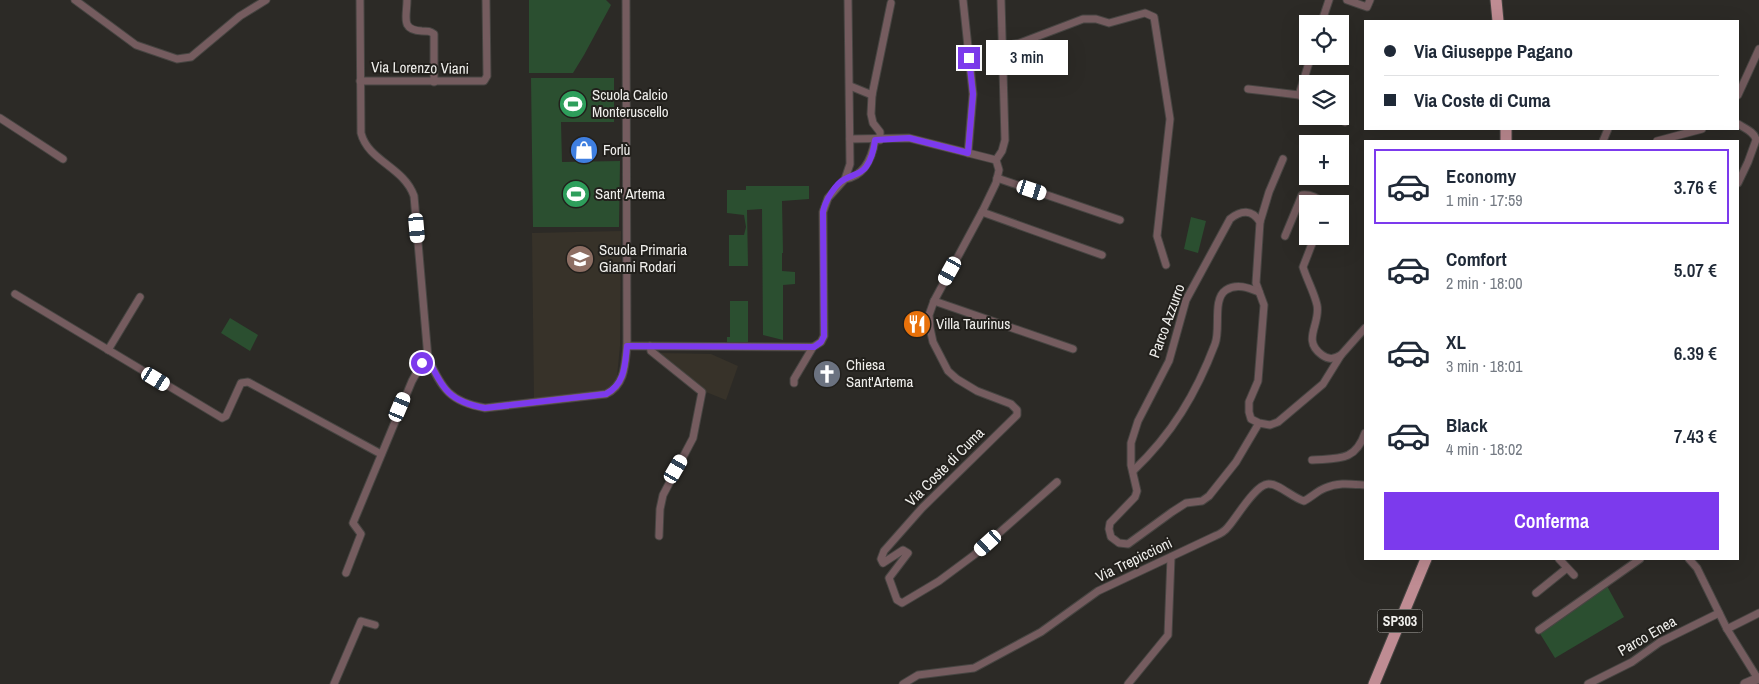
<!DOCTYPE html>
<html lang="it">
<meta charset="utf-8">
<style>
body{margin:0;font-family:"Archivo Narrow",sans-serif;background:#f2f2f3;color:#1f2937;height:100vh;display:flex;flex-direction:column;font-size:19px;white-space:nowrap}
*{box-sizing:border-box;margin:0}
p{font-size:16px;color:#747a83}
.icon{flex:none;width:28px;height:28px;fill:none;stroke:currentColor;stroke-width:2;stroke-linecap:round;stroke-linejoin:round}
.map{position:relative;flex:1;overflow:hidden}
.panel{position:absolute;left:1364px;top:140px;width:375px;height:420px;display:flex;flex-direction:column;background:#fff;border-radius:0px;box-shadow:0 5px 20px #0002}
.panel>*{flex:none}
.top-card{position:absolute;left:1364px;top:20px;width:375px;height:110px;border-radius:0px;box-shadow:0 5px 20px #0002;display:grid;align-content:center;height:110px;padding:0 20px;background:#fff}
.fabs{position:absolute;left:1299px;top:15px;display:grid;gap:10px}
.fabs a{display:grid;place-items:center;width:50px;height:50px;border-radius:0px;background:#fff;box-shadow:0 5px 20px #0002;font-size:25px}
.end{position:absolute;width:22px;height:22px;margin:-11px;border:6px solid #7c3aed;background:#fff;box-shadow:0 0 0 2px #fff}
.from{border-radius:50%}
.bubble{position:absolute;height:35px;border-radius:0px;background:#fff;box-shadow:0 5px 20px #0002;font-size:16px;font-weight:600;line-height:35px;text-align:center}
.car{position:absolute;width:15px;height:30px;margin:-15px -8px;border-radius:6px;box-shadow:0 0 4px 1px #0007;background:linear-gradient(#fff 24%,#345 0 40%,#fff 0 76%,#345 0 86%,#fff 0)}
.top-card b{display:flex;align-items:center;gap:18px;height:48px;font-size:19px}
.top-card b+b{border-top:1px solid #e0e1e3}
.top-card i{width:12px;height:12px;background:#1f2937}
ul{padding:9px 0 0;list-style:none}
li{display:flex;align-items:center;gap:15px;height:75px;margin:0 10px 8px;padding:0 10px;border:2px solid transparent;border-radius:0px}
li div{flex:1}
li b{display:block;font-size:19px}
li em{font-style:normal;font-weight:600}
li.on{border-color:#7c3aed}
li>.icon{width:45px;height:45px;stroke-width:1.5}
.cta{display:flex;gap:10px;margin-top:auto;padding:10px 20px}
.cta a{flex:1;height:58px;border-radius:0px;background:#7c3aed;color:#fff;font-size:20px;font-weight:600;line-height:58px;text-align:center}
.map>svg:first-child{display:block}
.built{fill:#373229}
.green{fill:#2b4f30}
.lines{fill:none;stroke-linecap:round;stroke-linejoin:round}
.minor-casing{stroke:#474542;stroke-width:9}
.tertiary-casing{stroke:#474542;stroke-width:11}
.primary-casing{stroke:#474542;stroke-width:13}
.minor{stroke:#755c5f;stroke-width:7}
.tertiary{stroke:#755c5f;stroke-width:9}
.primary{stroke:#bf8c93;stroke-width:11}
.route{stroke:#7c3aed;stroke-width:6}
.labels{text-anchor:middle;stroke-width:4;stroke-linejoin:round;paint-order:stroke}
.shield{fill:#22201c;stroke:#b2b0ad;stroke-width:1}
.shield-label{font-size:14px;font-weight:bold;fill:#efeeeb}
.street-label{font-size:15px;fill:#efeeeb;stroke:#22201c}
.poi-label{font-size:15px;fill:#efeeeb;stroke:#22201c;text-anchor:start}
</style>
<div class="map">
<svg width="1759" height="684" viewBox="0 0 1759 684">
<rect width="100%" height="100%" fill="#2c2a26"/>
<g class="built">
<path d="M621 231 620 346 617 377 614 384 607 392 534 399 532 233Z"/>
<path d="M660 353 711 354 738 366 726 400 706 392 660 356Z"/>
</g>
<g class="green">
<path d="M529 0H606L611 5 584 55 573 73H529Z"/>
<path d="M531 78H614V122H561L562 162 620 161 619 227H533Z"/>
<path d="M746 186H809V199L782 201 783 253H782V271L795 272V284L783 285V340L763 335 762 209 747 210 748 266H729V235H744L746 227 744 215 727 213V190H746Z"/>
<path d="M1191 217 1206 221 1198 253 1184 249Z"/>
<path d="M730 301H748V342H727V337H730Z"/>
<path d="M230 318 258 335 250 351 221 333Z"/>
<path d="M1607 586 1624 617 1555 658 1539 632Z"/>
</g>
<g class="lines">
<defs>
<g id="minor">
<path d="M75 0 136 45 177 59 191 57 240 16 266 0"/>
<path d="M360 0 361 133C368 161 404 167 414 196L428 358C442 389 450 402 485 408L606 394C625 385 625 365 627 346L626 0"/>
<path d="M407 0C407 17 400 30 422 31 428 31 430 31 434 34V82"/>
<path d="M963 0 973 94 968 153"/>
<path d="M1001 0 1005 140 1002 151 996 160 999 170 996 183 983 210 934 301 929 315 930 328 933 342 948 371 957 379 977 391 1011 404 1017 410V415L922 508 884 551 881 559 883 563 903 550 908 553 889 578 897 600 902 603 939 581 974 555 1057 482"/>
<path d="M1347 0 1367 7 1370 0"/>
<path d="M1321 24 1329 0"/>
<path d="M1004 46 1020 43 1083 19H1096L1109 23 1145 13 1154 17 1170 119 1157 236 1166 265"/>
<path d="M360 81H484L487 76 486 0"/>
<path d="M850 86 872 95"/>
<path d="M1248 89 1299 95 1308 100"/>
<path d="M1299 95 1311 56"/>
<path d="M1738 95 1759 49"/>
<path d="M1336 116 1345 122"/>
<path d="M0 118 63 159"/>
<path d="M1738 124C1744 128 1755 132 1756 140L1748 162 1738 183"/>
<path d="M850 139 909 138 996 160"/>
<path d="M880 140V132L873 123 871 114 872 95 891 3"/>
<path d="M1603 141 1608 129"/>
<path d="M1657 141 1702 129"/>
<path d="M997 178 1120 220"/>
<path d="M845 179C864 176 872 158 875 140"/>
<path d="M982 212 1102 255"/>
<path d="M1260 222 1269 192 1283 159"/>
<path d="M1285 236 1302 195C1310 194 1319 198 1325 204"/>
<path d="M1315 236 1303 267C1307 280 1314 292 1317 305 1321 324 1301 340 1322 355 1329 360 1334 359 1341 355"/>
<path d="M15 294 222 418 226 416 241 383 248 382 381 454"/>
<path d="M934 301 1073 349"/>
<path d="M627 346 813 347"/>
<path d="M650 346 651 351 702 392 693 438 663 495 660 509 659 536"/>
<path d="M108 350 140 297"/>
<path d="M794 383V379L813 347 821 342 824 336 823 212 828 198 845 179 850 164 848 0"/>
<path d="M1259 423 1236 462 1209 496 1202 501 1186 503 1172 512 1128 544 1119 543 1111 537 1109 529 1110 523 1135 497 1137 491 1131 465V443L1138 421 1169 361 1186 300 1230 219C1241 210 1252 209 1260 222L1256 283 1264 305 1258 381 1249 402V412L1251 419 1259 423 1270 425 1278 422 1323 384 1341 355 1365 328"/>
<path d="M1312 460C1338 458 1355 462 1365 433"/>
<path d="M1133 471C1172 434 1196 394 1215 344 1221 329 1212 299 1226 290 1237 283 1249 288 1259 292"/>
<path d="M1559 559 1574 575"/>
<path d="M1689 559 1697 568 1727 629 1758 679"/>
<path d="M346 573 361 534 353 523 412 381 422 363 428 358"/>
<path d="M1536 593 1567 568"/>
<path d="M1727 629 1759 613"/>
<path d="M1539 630 1640 559"/>
<path d="M334 684 361 621 375 625"/>
<path d="M903 684 918 675 974 668 1041 632 1098 591 1215 536C1220 534 1225 531 1228 527 1237 517 1255 485 1268 484 1278 483 1293 498 1304 501 1312 497 1317 491 1325 488 1338 482 1351 484 1365 485"/>
<path d="M1128 684 1168 635 1171 557"/>
<path d="M1588 684 1632 662 1660 642 1719 613"/>
</g>
<path id="tertiary" d="M1745 684 1759 678"/>
<g id="primary">
<path d="M1496 0 1498 21"/>
<path d="M1506 129V141"/>
<path d="M1374 684 1426 559"/>
</g>
</defs>
<use href="#minor" class="minor-casing"/>
<use href="#tertiary" class="tertiary-casing"/>
<use href="#primary" class="primary-casing"/>
<use href="#minor" class="minor"/>
<use href="#tertiary" class="tertiary"/>
<use href="#primary" class="primary"/>
</g>
<g class="lines">
<path class="route" d="M422 363 428 358C442 389 450 402 485 408L606 394C625 384 625 365 627 346L814 347 821 342 824 336 823 212C825 201 835 184 845 179 852 175 861 174 866 167 871 160 874 149 875 140L909 138 968 153 973 94 969 58"/>
</g>
<defs>
<symbol id="stadium-disc" viewBox="-11 -11 22 22"><circle r="9.5" fill="#2e9e5b" stroke="#22201c"/><path d="M0-5a6.5 5 0 1 0 0 10a6.5 5 0 1 0 0-10ZM-3.5-1.8h7v3.6h-7Z" fill="#fff"/></symbol>
<symbol id="shop-disc" viewBox="-11 -11 22 22"><circle r="9.5" fill="#3f7fe0" stroke="#22201c"/><path d="M-5-2.5h2.3a2.7 3.5 0 0 1 5.4 0H5L5.5 6h-11ZM-1.5-2.5h3a1.5 2.3 0 0 0-3 0Z" fill="#fff"/></symbol>
<symbol id="school-disc" viewBox="-11 -11 22 22"><circle r="9.5" fill="#8d6e63" stroke="#22201c"/><path d="M0-5L7-2L0 1L-7-2ZM-4 1L0 2.5L4 1V4Q0 6-4 4Z" fill="#fff"/></symbol>
<symbol id="restaurant-disc" viewBox="-11 -11 22 22"><circle r="9.5" fill="#e8710a" stroke="#22201c"/><path d="M-5-6h1v4h1v-4h1v4h1v-4h1v5L-1.5 .5V6h-2V.5L-5-1ZM5-6V6H3V1.5H1.5Q1.5-4 5-6Z" fill="#fff"/></symbol>
<symbol id="church-disc" viewBox="-11 -11 22 22"><circle r="9.5" fill="#6b7280" stroke="#22201c"/><path d="M-1.2-6h2.4v3.5h3.3v2.4h-3.3V6h-2.4V-.1h-3.3v-2.4h3.3Z" fill="#fff"/></symbol>
</defs>
<g fill-rule="evenodd">
<use href="#stadium-disc" x="557" y="88" width="32" height="32"/>
<use href="#shop-disc" x="568" y="134" width="32" height="32"/>
<use href="#stadium-disc" x="560" y="178" width="32" height="32"/>
<use href="#school-disc" x="564" y="243" width="32" height="32"/>
<use href="#restaurant-disc" x="901" y="308" width="32" height="32"/>
<use href="#church-disc" x="811" y="358" width="32" height="32"/>
</g>
<g class="labels">
<rect class="shield" x="1377.5" y="609.5" width="45" height="23" rx="4"/>
<g class="shield-label">
<text x="1400" y="626">SP303</text>
</g>
<g class="street-label">
<text transform="translate(420 68) rotate(1)" y="5">Via Lorenzo Viani</text>
<text transform="translate(1167 321) rotate(-70)" y="5">Parco Azzurro</text>
<text transform="translate(945 467) rotate(-45)" y="5">Via Coste di Cuma</text>
<text transform="translate(1134 560) rotate(-26)" y="5">Via Trepiccioni</text>
<text transform="translate(1647 636) rotate(-30)" y="5">Parco Enea</text>
</g>
<g class="poi-label">
<text x="592" y="100">Scuola Calcio<tspan x="592" dy="17">Monteruscello</tspan></text>
<text x="603" y="155">Forlù</text>
<text x="595" y="199">Sant' Artema</text>
<text x="599" y="255">Scuola Primaria<tspan x="599" dy="17">Gianni Rodari</tspan></text>
<text x="936" y="329">Villa Taurinus</text>
<text x="846" y="370">Chiesa<tspan x="846" dy="17">Sant'Artema</tspan></text>
</g>
</g>
</svg>
<div class="fabs">
<a><svg class="icon" aria-label="locate" viewBox="0 0 24 24"><circle cx="12" cy="12" r="6"/><path d="M12 2v4M12 18v4M2 12h4M18 12h4"/></svg></a>
<a><svg class="icon" aria-label="layers" viewBox="0 0 24 24"><path d="M12 4l9 5-9 5-9-5zM3 14l9 5 9-5"/></svg></a>
<a>+</a>
<a>−</a>
</div>
<i class="end from" style="left:422px;top:363px"></i>
<i class="end" style="left:969px;top:58px"></i>
<div class="bubble" style="left:986px;top:40px;width:82px">3 min</div>
<i class="car" style="left:1032px;top:190px;rotate:108deg"></i>
<i class="car" style="left:417px;top:228px;rotate:175deg"></i>
<i class="car" style="left:950px;top:271px;rotate:209deg"></i>
<i class="car" style="left:156px;top:379px;rotate:121deg"></i>
<i class="car" style="left:400px;top:407px;rotate:23deg"></i>
<i class="car" style="left:676px;top:469px;rotate:30deg"></i>
<i class="car" style="left:988px;top:543px;rotate:228deg"></i>
<div class="top-card">
<b><i class="from"></i>Via Giuseppe Pagano</b>
<b><i></i>Via Coste di Cuma</b>
</div>
<section class="panel">
<ul>
<li class="on"><svg class="icon" aria-label="car" viewBox="0 0 24 24"><path d="M5 17H2v-5l4-1 3-4h7l3 4 3 1v5h-3M9 17h6M6 11h13"/><circle cx="7" cy="17" r="2"/><circle cx="17" cy="17" r="2"/></svg><div><b>Economy</b><p>1 min · 17:59</p></div><em>3.76 €</em></li>
<li><svg class="icon" aria-label="car" viewBox="0 0 24 24"><path d="M5 17H2v-5l4-1 3-4h7l3 4 3 1v5h-3M9 17h6M6 11h13"/><circle cx="7" cy="17" r="2"/><circle cx="17" cy="17" r="2"/></svg><div><b>Comfort</b><p>2 min · 18:00</p></div><em>5.07 €</em></li>
<li><svg class="icon" aria-label="car" viewBox="0 0 24 24"><path d="M5 17H2v-5l4-1 3-4h7l3 4 3 1v5h-3M9 17h6M6 11h13"/><circle cx="7" cy="17" r="2"/><circle cx="17" cy="17" r="2"/></svg><div><b>XL</b><p>3 min · 18:01</p></div><em>6.39 €</em></li>
<li><svg class="icon" aria-label="car" viewBox="0 0 24 24"><path d="M5 17H2v-5l4-1 3-4h7l3 4 3 1v5h-3M9 17h6M6 11h13"/><circle cx="7" cy="17" r="2"/><circle cx="17" cy="17" r="2"/></svg><div><b>Black</b><p>4 min · 18:02</p></div><em>7.43 €</em></li>
</ul>
<div class="cta"><a>Conferma</a></div>
</section>
</div>
